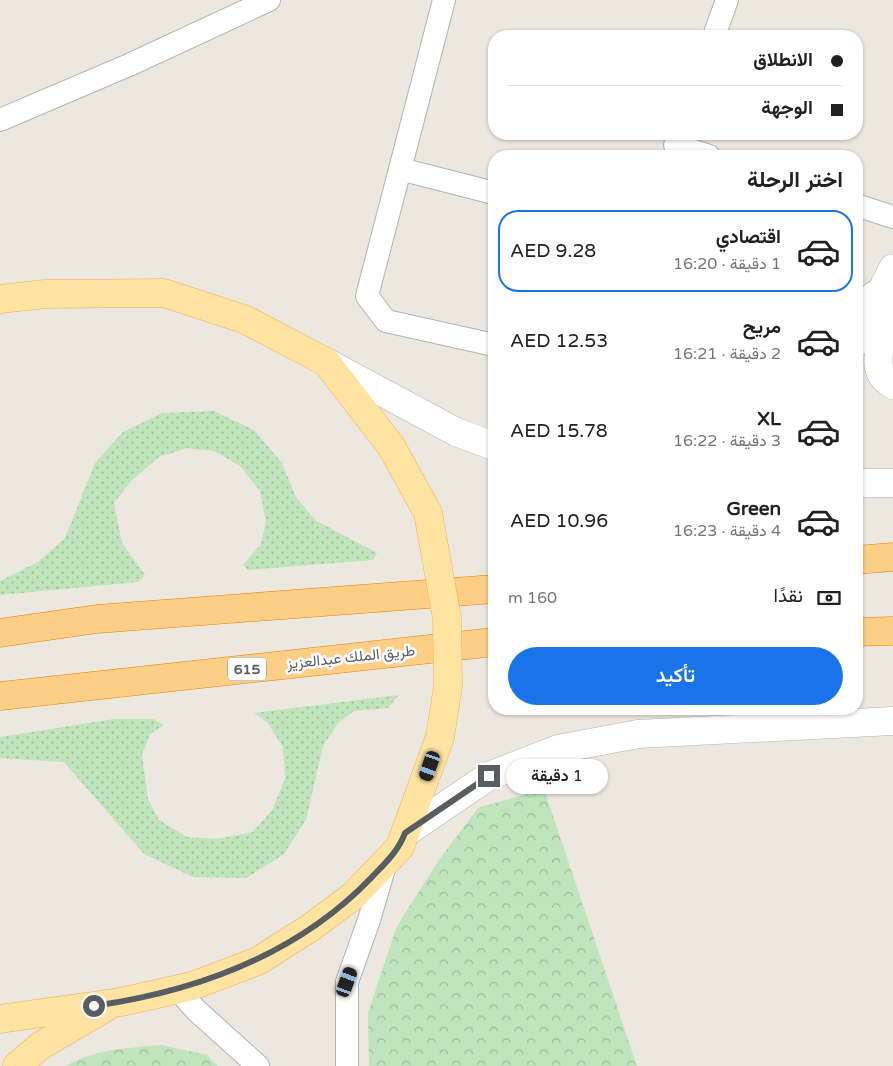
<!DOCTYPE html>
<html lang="ar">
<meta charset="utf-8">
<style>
body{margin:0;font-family:"Varela Round",Vazirmatn,sans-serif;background:#f6f6f6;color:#202124;direction:rtl;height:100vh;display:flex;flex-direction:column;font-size:19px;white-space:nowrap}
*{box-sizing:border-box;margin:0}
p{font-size:16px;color:#757577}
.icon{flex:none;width:28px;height:28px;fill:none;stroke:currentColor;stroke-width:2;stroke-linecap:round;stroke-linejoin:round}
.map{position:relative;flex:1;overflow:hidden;direction:ltr}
.side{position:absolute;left:488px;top:150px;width:375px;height:565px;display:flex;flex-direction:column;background:#fff;border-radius:20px;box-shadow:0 1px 4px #0004;direction:rtl}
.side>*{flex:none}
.hud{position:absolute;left:488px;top:30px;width:375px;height:110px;border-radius:20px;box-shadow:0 1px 4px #0004;direction:rtl;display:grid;align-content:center;height:110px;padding:0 20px;background:#fff}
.end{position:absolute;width:22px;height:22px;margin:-11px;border:6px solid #585d61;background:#fff;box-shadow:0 0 0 2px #fff}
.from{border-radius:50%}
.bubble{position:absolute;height:35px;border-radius:18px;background:#fff;box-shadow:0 1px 4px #0004;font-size:16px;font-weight:600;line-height:35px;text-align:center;direction:rtl}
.car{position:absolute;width:15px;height:30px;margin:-15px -8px;border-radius:6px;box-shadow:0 0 4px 1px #0007;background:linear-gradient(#222 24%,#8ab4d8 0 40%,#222 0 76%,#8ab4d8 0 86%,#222 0)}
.hud b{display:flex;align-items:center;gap:18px;height:48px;font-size:19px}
.hud b+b{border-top:1px solid #e0e0e0}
.hud i{width:12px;height:12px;background:#202124}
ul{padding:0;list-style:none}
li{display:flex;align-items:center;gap:15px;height:82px;margin:0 10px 8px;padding:0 10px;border:2px solid transparent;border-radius:20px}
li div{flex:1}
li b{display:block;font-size:19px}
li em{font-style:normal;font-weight:600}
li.active{border-color:#1a73e8}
li>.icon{width:45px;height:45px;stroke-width:1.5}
h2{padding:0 20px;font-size:22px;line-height:60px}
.pay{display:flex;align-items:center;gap:12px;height:55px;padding:0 20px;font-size:19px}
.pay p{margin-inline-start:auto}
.cta{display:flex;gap:10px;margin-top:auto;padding:10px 20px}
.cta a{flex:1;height:58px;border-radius:30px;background:#1a73e8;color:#fff;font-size:20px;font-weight:600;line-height:58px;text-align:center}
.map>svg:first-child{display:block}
.grass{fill:url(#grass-dots)}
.park{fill:url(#park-crowns)}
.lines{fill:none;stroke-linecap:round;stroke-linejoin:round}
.minor-casing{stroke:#b0b4b8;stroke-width:24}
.secondary-casing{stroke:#b1b6bb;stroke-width:29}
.primary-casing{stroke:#f1af53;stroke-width:29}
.motorway-casing{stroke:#eb8200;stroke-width:29}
.minor{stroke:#fff;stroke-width:22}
.secondary{stroke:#fff;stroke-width:28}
.primary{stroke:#ffe3a1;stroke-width:28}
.motorway{stroke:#fdce85;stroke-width:28}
.primary-bridge-casing{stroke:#f1af53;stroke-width:29;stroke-linecap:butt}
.primary-bridge{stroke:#ffe3a1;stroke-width:28}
.route{stroke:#585d61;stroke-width:6}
.labels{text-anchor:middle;stroke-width:5;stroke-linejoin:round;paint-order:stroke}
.shield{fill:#fff;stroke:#8a8e90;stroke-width:1}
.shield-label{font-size:14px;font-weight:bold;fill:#585d61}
.street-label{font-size:15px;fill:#585d61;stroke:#fff}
</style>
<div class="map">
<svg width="893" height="1066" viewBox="0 0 893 1066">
<defs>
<pattern id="grass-dots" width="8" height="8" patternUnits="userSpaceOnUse" patternTransform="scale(1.25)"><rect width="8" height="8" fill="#c0e4bb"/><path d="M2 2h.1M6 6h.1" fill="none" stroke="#9fbc9b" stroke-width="1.8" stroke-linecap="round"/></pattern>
<pattern id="park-crowns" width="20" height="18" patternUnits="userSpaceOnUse" patternTransform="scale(1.25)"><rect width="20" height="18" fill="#c0e4bb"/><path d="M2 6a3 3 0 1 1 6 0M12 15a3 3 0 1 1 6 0" fill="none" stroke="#9fbc9b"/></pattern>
</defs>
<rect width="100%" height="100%" fill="#ece7df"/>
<g class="grass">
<path d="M214 411 254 430 282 463 296 497 315 520 377 553 373 560 248 570 243 565 261 544 266 522 260 491 240 466 214 451 187 448 159 457 131 481 114 503 122 543 145 575 138 582 0 595V581L38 562 65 538 95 463 123 432 162 413Z"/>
<path d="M399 695 388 708 354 711 338 723 323 746 306 820 283 855 246 878 193 877 144 854 64 762 0 758V737L114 719H153L164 725 150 734 142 754 148 799 159 820 187 837 217 839 253 832 273 809 285 778 283 747 267 722 254 713Z"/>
</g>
<g class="park">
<path d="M544 789 637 1066H369L368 1013 397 926 439 860 478 808Z"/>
<path d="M162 1045 207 1055 218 1066H66C94 1049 129 1048 162 1045Z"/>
</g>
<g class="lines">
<defs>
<g id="minor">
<path d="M444 0 367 296 386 321 494 345"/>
<path d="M714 36 727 0"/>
<path d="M0 120 129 65 269 0"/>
<path d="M679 134 675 145 709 156"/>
<path d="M400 169 494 193"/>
<path d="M856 205 893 217"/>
<path d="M856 305 886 284"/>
<path d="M178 990 196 1010 258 1066"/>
<path d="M347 1066V982L369 920 386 862"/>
</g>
<g id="secondary">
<path d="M893 314C884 337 865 369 893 385"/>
<path d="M856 342 893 268"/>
<path d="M326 362 456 432 494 446"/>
<path d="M856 483H893"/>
<path d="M405 833 489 776 558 749 638 734 893 721"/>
</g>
<g id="primary">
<path d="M0 299 45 294 164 293 244 319 326 362 391 446 428 513"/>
<path d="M0 1019 121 1002 192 986 258 961 310 928 353 896 400 847 440 737"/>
<path d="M17 1066 40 1046 105 1008"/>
</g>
<g id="motorway">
<path d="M856 560 893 557"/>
<path d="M856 632 893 631"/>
<path d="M0 633 97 619 494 589"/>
<path d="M0 696 494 642"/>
</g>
</defs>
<use href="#minor" class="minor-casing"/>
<use href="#secondary" class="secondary-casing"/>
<use href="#primary" class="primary-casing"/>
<use href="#motorway" class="motorway-casing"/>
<use href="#minor" class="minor"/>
<use href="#secondary" class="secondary"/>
<use href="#primary" class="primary"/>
<use href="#motorway" class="motorway"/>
<defs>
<path id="primary-bridge" d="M428 513 447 618 448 686 440 737"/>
</defs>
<use href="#primary-bridge" class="primary-bridge-casing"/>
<use href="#primary-bridge" class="primary-bridge"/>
</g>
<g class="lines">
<path class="route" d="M94 1006C198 991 297 955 371 878 384 864 398 852 405 833L489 776"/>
</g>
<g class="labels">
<rect class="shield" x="228" y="657.5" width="38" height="23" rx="4"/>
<g class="shield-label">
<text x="247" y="674">615</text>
</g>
<g class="street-label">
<text transform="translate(351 657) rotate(-6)" y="5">طريق الملك عبدالعزيز</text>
</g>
</g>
</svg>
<i class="end from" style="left:94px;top:1006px"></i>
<i class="end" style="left:489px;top:776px"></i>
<div class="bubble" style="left:506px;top:759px;width:102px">1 دقيقة</div>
<i class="car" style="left:430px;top:766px;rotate:199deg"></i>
<i class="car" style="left:347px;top:982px;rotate:20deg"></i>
<div class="hud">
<b><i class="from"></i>الانطلاق</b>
<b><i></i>الوجهة</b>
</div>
<section class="side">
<h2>اختر الرحلة</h2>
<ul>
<li class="active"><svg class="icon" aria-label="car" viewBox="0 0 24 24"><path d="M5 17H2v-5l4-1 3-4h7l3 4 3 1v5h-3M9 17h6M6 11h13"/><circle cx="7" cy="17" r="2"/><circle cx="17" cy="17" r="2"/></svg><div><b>اقتصادي</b><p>1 دقيقة · 16:20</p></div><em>AED 9.28</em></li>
<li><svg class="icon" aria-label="car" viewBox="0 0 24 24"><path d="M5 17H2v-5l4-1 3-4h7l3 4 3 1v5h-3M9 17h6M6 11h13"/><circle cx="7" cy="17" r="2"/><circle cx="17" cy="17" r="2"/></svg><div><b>مريح</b><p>2 دقيقة · 16:21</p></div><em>AED 12.53</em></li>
<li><svg class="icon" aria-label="car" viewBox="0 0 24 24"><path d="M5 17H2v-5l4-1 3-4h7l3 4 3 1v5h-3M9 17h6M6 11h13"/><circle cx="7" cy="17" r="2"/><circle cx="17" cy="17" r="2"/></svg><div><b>XL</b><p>3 دقيقة · 16:22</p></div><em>AED 15.78</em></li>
<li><svg class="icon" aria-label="car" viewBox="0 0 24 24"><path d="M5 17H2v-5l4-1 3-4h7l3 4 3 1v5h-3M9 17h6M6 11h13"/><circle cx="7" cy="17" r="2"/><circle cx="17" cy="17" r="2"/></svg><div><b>Green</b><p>4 دقيقة · 16:23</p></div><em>AED 10.96</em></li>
</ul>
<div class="pay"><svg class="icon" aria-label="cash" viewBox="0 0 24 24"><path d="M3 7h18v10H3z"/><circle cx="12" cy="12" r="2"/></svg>نقدًا<p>160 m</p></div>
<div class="cta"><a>تأكيد</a></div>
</section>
</div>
